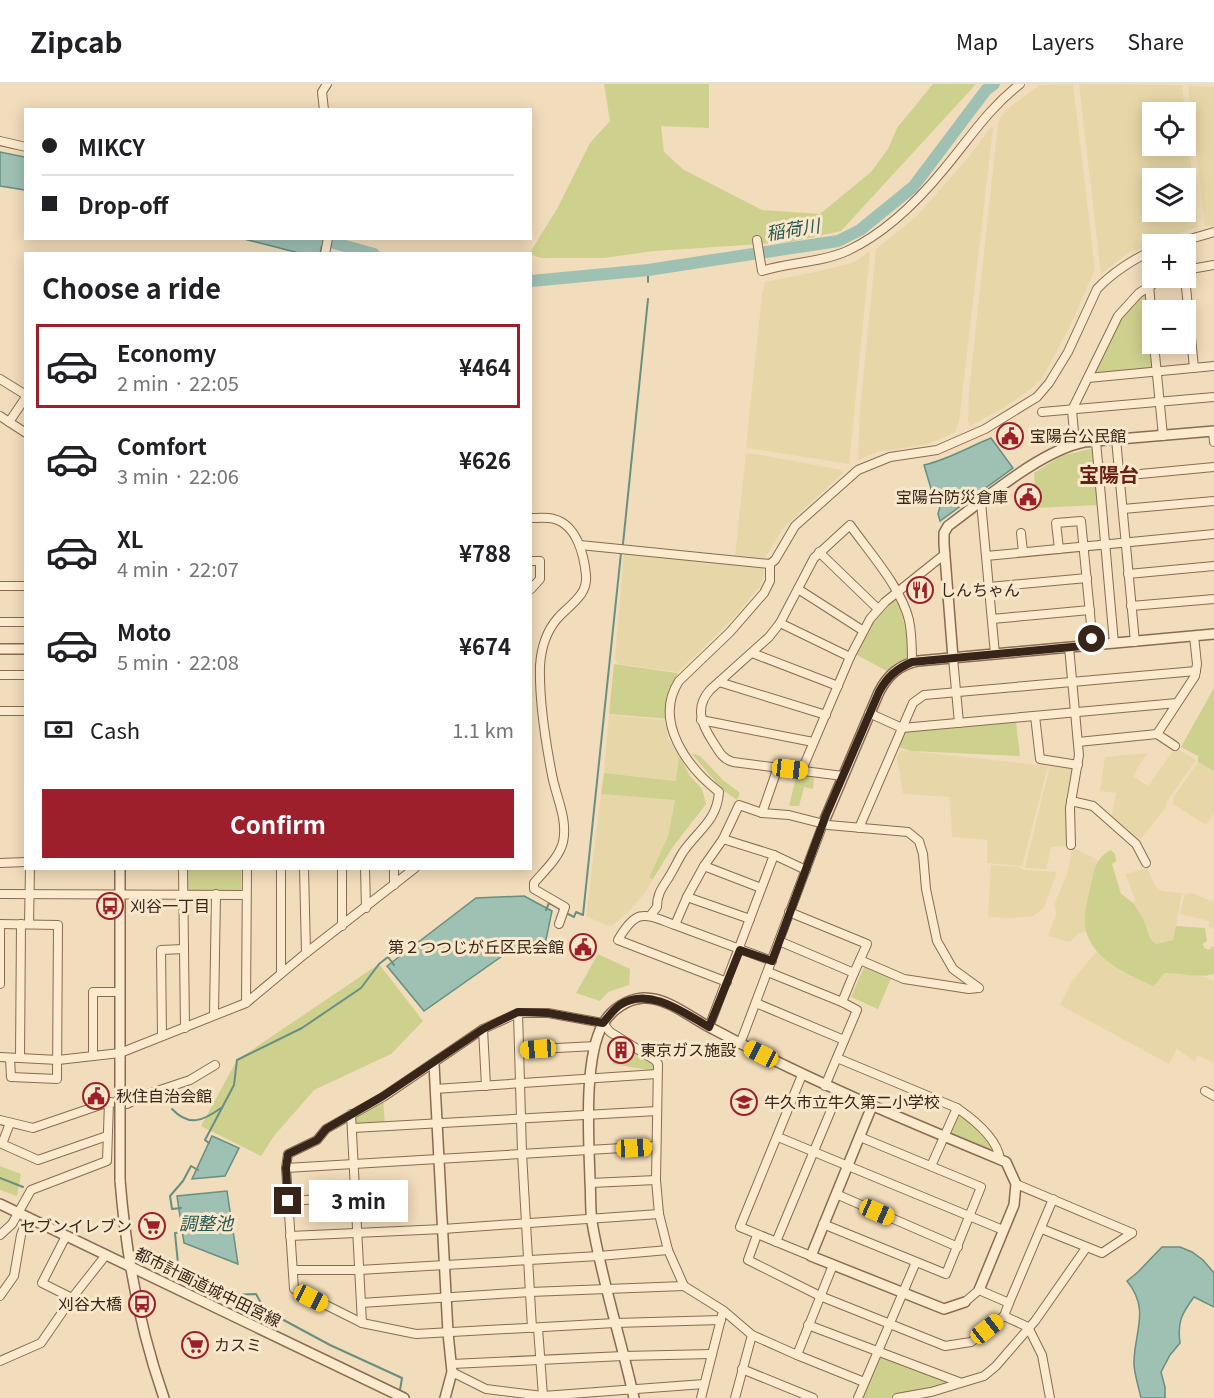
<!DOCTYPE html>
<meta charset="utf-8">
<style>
body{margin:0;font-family:Georgia,"Noto Sans JP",serif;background:#f2f2f2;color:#202124;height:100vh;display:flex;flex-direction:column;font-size:22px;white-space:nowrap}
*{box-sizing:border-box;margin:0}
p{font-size:20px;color:#757577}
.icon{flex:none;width:33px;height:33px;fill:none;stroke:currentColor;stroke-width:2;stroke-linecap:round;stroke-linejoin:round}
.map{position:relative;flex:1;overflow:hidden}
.details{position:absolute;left:24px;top:168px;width:508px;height:618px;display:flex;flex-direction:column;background:#fff;border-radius:0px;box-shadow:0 3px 15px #0003}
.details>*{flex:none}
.hud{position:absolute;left:24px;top:24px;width:508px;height:132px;border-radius:0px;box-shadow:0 3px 15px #0003;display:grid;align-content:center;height:132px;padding:0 18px;background:#fff}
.controls{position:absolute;left:1142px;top:18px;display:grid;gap:12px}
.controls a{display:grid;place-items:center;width:54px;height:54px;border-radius:0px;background:#fff;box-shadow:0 3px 15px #0003;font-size:30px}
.end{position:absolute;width:27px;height:27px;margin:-14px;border:8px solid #37251a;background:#fff;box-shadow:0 0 0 3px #fff}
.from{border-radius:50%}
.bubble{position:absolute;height:42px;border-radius:0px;background:#fff;box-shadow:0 3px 15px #0003;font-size:20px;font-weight:700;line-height:42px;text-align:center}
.car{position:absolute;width:18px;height:36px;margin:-18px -9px;border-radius:8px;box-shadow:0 0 4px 2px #0007;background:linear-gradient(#f5c518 24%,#345 0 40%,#f5c518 0 76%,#345 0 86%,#f5c518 0)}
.hud b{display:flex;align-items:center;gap:21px;height:57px;font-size:22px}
.hud b+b{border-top:2px solid #e0e0e0}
.hud i{width:15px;height:15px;background:#202124}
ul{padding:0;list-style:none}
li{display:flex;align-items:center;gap:18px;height:84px;margin:0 12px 9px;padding:0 6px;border:3px solid transparent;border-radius:0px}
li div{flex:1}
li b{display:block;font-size:22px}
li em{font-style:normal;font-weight:700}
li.current{border-color:#9d1f2b}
li>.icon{width:54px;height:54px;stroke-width:1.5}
h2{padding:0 18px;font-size:27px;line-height:72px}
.pay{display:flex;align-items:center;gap:15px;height:66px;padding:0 18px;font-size:22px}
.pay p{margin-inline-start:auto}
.primary-button{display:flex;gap:12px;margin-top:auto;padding:12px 18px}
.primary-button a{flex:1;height:69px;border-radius:0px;background:#9d1f2b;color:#fff;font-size:24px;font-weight:700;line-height:69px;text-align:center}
header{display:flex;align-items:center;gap:36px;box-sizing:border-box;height:84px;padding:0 30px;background:#fff;border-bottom:2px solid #e0e0e0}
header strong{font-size:28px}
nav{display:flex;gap:33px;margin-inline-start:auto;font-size:21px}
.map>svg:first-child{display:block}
.farmland{fill:#e7d7a8;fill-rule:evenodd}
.green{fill:#ced08e}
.water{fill:#9fc1b4;stroke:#678f82;stroke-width:1.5}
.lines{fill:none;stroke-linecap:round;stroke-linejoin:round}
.stream{stroke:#678f82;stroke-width:2}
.river{stroke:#9fc1b4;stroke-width:12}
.minor-casing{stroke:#896b53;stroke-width:10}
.tertiary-casing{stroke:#896b53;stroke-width:12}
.minor{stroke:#fceace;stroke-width:8}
.tertiary{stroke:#fceace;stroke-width:9}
.tertiary-bridge-casing{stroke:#896b53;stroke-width:12;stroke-linecap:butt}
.tertiary-bridge{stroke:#fceace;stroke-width:9}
.route{stroke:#37251a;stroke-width:8}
.labels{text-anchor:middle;stroke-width:6;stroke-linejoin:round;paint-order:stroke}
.poi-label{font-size:16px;fill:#37251a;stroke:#f8e7cb;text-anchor:start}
.street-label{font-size:16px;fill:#37251a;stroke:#f8e7cb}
.water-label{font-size:18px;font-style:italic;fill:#285851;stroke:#f8e7cb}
.quarter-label{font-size:20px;font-weight:bold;fill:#671f16;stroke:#f8e7cb}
</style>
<header>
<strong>Zipcab</strong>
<nav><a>Map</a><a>Layers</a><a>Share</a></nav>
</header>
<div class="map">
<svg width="1214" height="1314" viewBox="0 0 1214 1314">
<rect width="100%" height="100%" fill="#f1dcbb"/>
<g class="farmland">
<path d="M1073 0 1095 185 1072 238 1041 296 1036 298V301L1005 323 970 342 968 338 969 307 998 40 1002 31 1011 22 1040 1Z"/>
<path d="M1079 0 1182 1 1185 28H1152V62H1185V32L1198 143 1129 168 1101 190ZM1152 94H1185V128H1152Z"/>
<path d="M1188 2 1214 3V142H1205Z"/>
<path d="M991 43 993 44 959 338 955 348 937 356 923 361 877 368 858 376 860 326 876 165 916 133 967 75Z"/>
<path d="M869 167 870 169 849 380 748 364 746 362 762 211 765 198 810 189 852 179 862 173Z"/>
<path d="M750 369 842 386 843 389 783 444 765 474 741 475 735 472 746 370Z"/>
<path d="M624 467 759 483 763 484 764 490 760 502 735 532 678 588 618 580 615 575Z"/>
<path d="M609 631 665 636 668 654 679 672 676 697 604 689Z"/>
<path d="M1175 664 1196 676 1167 717 1166 723 1138 758 1123 742 1109 732 1112 731 1116 709 1100 707 1105 673 1147 669 1133 692 1148 702Z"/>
<path d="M901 666 1048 682 1022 782 987 779V756L952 753 950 713 903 710 897 673Z"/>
<path d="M1198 678 1214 687V728L1206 741 1173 720V714Z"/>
<path d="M1050 682 1073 685 1067 727 1066 762 1051 763 1046 785 1025 784Z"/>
<path d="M601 710 675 715 668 752 649 794 653 795 645 809 628 828 613 841 608 842 586 832Z"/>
<path d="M1072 763 1098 776 1095 783 1086 830V847L1078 850 1070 858 1048 852 1057 828 1054 821 1068 788Z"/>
<path d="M991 781 1018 783 1024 786 1057 788 1044 824 1033 832 1014 834 988 833Z"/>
<path d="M1147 784 1156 803 1162 807 1182 809 1173 857 1164 859 1156 860 1150 854 1143 834 1133 819 1136 817 1125 790Z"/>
<path d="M1192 809 1214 818V845L1209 842V837L1180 830 1185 810Z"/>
<path d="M1097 867 1122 888 1178 889 1205 893 1214 897V979L1198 971 1195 978 1177 965 1169 980 1060 921 1072 897Z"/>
</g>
<g class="green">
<path d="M604 0H709V44L661 42 664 68 684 86 762 126 820 130 871 88 888 65 897 44 933 0H976L841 147 790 158 654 167 603 174H541L529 170 557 125 590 59 610 37Z"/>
<path d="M1144 209 1147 210 1153 282 1151 285 1096 290 1094 287 1121 233Z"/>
<path d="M1094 364 1099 421 1036 424 1034 389 1061 372Z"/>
<path d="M894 516H897C905 535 907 552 908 572L907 575 896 579 887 587 855 570 867 546Z"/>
<path d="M614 580 677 589 678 592C669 606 665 618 669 635L609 630Z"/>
<path d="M1214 604V687L1198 678V672L1181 663Z"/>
<path d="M1016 638 1020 672 911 667 898 663 905 647Z"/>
<path d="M691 669 700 672 723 696 740 709 737 716 713 699 715 697Z"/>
<path d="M679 672 690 692 702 705 706 720 672 764 653 795 649 794 668 752 675 716 601 710 604 689 676 697Z"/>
<path d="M797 690 814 692 813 705 804 703 799 722H789Z"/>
<path d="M1111 766 1115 770 1116 777 1112 780 1121 810 1133 819 1143 834 1150 854 1156 860 1173 856 1176 842 1205 844 1207 857 1203 860 1204 864 1209 866 1214 862V890C1198 895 1181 888 1164 889L1154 902C1129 891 1094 877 1086 847 1082 834 1088 814 1091 801 1094 785 1096 774 1111 766Z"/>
<path d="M186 785H241V806H187Z"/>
<path d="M598 870 630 885 629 901 608 908 600 917 576 909Z"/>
<path d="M866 879 892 892 878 925 851 913Z"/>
<path d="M379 880 423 937 391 970 314 1006 274 1052 261 1072 201 1042 237 976Z"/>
<path d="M617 965 641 971 654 979 655 987 613 980Z"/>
<path d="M383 1013 385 1042 353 1044 351 1030Z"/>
<path d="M956 1030 963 1031 992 1063V1065L989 1067 951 1051 948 1047Z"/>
<path d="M0 1082 21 1090 17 1112 0 1106Z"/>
<path d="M876 1268 959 1298 897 1314H858Z"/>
</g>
<g class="water">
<path d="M0 68 25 73V106L0 102Z"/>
<path d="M244 155H323L320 170 299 169Z"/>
<path d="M991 354 1013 384 940 437 938 430 941 418H935L924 381C947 376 969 363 991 354Z"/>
<path d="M524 812 552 827 544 865 508 868 424 927 387 882 476 814Z"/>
<path d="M212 1052 239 1064 225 1092 192 1095Z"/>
<path d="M227 1107 238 1180 184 1159 177 1112Z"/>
<path d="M1162 1163H1180L1192 1168 1203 1176 1214 1189V1223L1194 1213C1182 1229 1177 1238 1180 1259L1170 1271 1161 1288 1165 1303V1314H1141C1139 1304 1133 1286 1134 1277 1135 1246 1150 1225 1127 1197L1138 1188Z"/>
</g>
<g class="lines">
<g class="stream">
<path d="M648 186V198"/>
<path d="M623 460 648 215"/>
<path d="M546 826 549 819 561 826"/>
<path d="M566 829 574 833 576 828 583 831 621 469"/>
<path d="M172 1025C189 1043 203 1037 221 1024"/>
<path d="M209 1059 205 1056 234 1001 237 976 302 944 361 904 379 880 388 873 394 881"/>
<path d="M0 1094 23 1103"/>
<path d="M181 1124 172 1125 170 1112 183 1097 191 1082 198 1086"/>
<path d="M183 1148 175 1149 179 1190 228 1211 256 1210 265 1226 330 1261 402 1294 400 1306"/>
</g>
<g class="river">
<path d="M316 154 374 170"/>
<path d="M531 197 648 186 838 157 860 146 913 103 986 6 994 0"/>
</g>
<defs>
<g id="minor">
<path d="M324 26 322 8 327 0"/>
<path d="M0 57 26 63"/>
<path d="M757 156 762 187C789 178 820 179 847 167 886 149 917 118 944 85 970 54 988 25 1020 0"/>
<path d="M1173 160 1214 148"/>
<path d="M325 170 328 154"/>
<path d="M1185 186 1214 181"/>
<path d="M1185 193 1194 284"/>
<path d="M1149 201 1152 236"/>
<path d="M1154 260 1163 352"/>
<path d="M1088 294 1214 282"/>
<path d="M0 295 26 311"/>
<path d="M1042 328 1214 313"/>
<path d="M0 332 26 349"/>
<path d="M9 338 26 313"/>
<path d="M1213 347 1214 358"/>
<path d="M1116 355 1135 558"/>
<path d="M1096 357 1114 559"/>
<path d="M1075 360 1072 326 1118 232 1139 209 1163 194"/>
<path d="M1119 392 1214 383"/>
<path d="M981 418 995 570"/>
<path d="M1123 425 1214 417"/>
<path d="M531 434C538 434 547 433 554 435 577 441 584 471 586 491 588 512 569 521 557 535 546 548 541 565 540 582 539 618 545 655 552 691 556 713 568 735 563 758 559 774 544 787 534 799V805L565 823 559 840"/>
<path d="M1021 449 1023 468"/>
<path d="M580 461 770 480"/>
<path d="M1059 465 1056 439 1081 437 1093 561"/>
<path d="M819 468 878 525"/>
<path d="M986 472 1214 450"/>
<path d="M531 477H540V495L531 505"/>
<path d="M770 480 775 476 795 442 858 386 890 373 937 366 985 345 1037 313 1049 299 1068 268 1097 205C1111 190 1133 175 1152 167"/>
<path d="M1128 490 1214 482"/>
<path d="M0 502H26"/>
<path d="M989 503 1087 494"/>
<path d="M798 505 862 546"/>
<path d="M1131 522 1214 515"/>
<path d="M992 535 1090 526"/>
<path d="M0 538H26"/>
<path d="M780 539 850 573"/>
<path d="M1069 563 1079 671 1070 724 1071 761"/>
<path d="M752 569 838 602"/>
<path d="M953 574 959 639"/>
<path d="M0 591H26"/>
<path d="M719 598 826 631"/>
<path d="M0 627H26"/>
<path d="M869 629 902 644 1177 619"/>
<path d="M1035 632 1040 675 1078 681"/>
<path d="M701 636 813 658"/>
<path d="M1157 650 1195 592 1197 580 1194 552"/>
<path d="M1078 658 1157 650 1175 662"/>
<path d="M802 686 850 573 870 535 885 518 945 470"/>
<path d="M843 692 733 678C722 675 719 667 713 658 702 641 694 624 710 606L769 553 780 539 814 474 850 441C869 468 901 503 909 536 912 550 912 564 912 578"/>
<path d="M1071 717 1093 722 1136 760 1146 779"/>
<path d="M762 729 778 683"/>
<path d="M859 744 913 619 924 611 1196 587"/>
<path d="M723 755 774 771 806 786"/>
<path d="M0 779 26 778"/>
<path d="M704 782 761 804"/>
<path d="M183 784 185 944"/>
<path d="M281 784V889"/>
<path d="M304 784 306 869"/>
<path d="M365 784 366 824"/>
<path d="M394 801V784"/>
<path d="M0 810 246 811"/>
<path d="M687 813 750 835"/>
<path d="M789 828 867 860 854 889"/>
<path d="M650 832 657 823C657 810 662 804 669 793 674 785 678 776 683 768 698 746 717 737 719 708 687 683 653 637 679 597L730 548 764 509 770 497V480"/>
<path d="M0 840 58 841 57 995 11 993 10 974"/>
<path d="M29 840 30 784"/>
<path d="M675 841 772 877"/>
<path d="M342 842V784"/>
<path d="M779 857 854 889 842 918 857 926 825 1002"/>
<path d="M860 876 904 895 969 905 978 904"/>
<path d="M768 888 842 918"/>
<path d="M727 898 618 856C637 823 645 830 675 841L687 813 704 782 723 755 739 721 762 729 789 731 828 741 908 748 919 757 923 770 926 805 937 857 953 885 979 904"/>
<path d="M0 900V840"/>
<path d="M246 919 247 784"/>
<path d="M756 919 844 956"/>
<path d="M518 929 522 1069 532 1244"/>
<path d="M214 930 216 810"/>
<path d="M709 943 774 771"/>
<path d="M483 945 486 1002"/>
<path d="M162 952 161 866 184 865"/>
<path d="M740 960 823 740"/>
<path d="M519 966 595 962"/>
<path d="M93 972V908H120"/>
<path d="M0 973 58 976 120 969 246 919 306 869 415 784"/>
<path d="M20 974 21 840"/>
<path d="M837 974 957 1024 931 1082"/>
<path d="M802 991 740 1143 811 1172"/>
<path d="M435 1005 657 990"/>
<path d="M1205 1007 1214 1012"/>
<path d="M109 1018 127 1020 145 1011 190 996 215 981"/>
<path d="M957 1024C973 1035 997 1054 1000 1075"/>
<path d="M351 1030 362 1239"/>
<path d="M0 1036 33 1044 109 1018 107 1077 31 1106 12 1140 0 1151"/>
<path d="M10 1039 2 1060 38 1076 107 1052"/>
<path d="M353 1044 657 1027"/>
<path d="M778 1053 1003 1146"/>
<path d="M286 1084 656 1062"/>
<path d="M591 1099 656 1096"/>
<path d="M1016 1100 1132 1149"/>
<path d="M836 1110 958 1163"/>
<path d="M288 1117 355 1113"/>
<path d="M823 1140 946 1190 981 1103 860 1053"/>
<path d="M1042 1145 1102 1169 1132 1149"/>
<path d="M757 1151 748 1176 820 1212 945 1262 971 1258 1004 1232"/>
<path d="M66 1152 42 1199 72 1214"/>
<path d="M290 1152 443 1145 659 1130"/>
<path d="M776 1158 839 1007"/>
<path d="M293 1186H359L599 1172 668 1166"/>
<path d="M0 1212 14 1192 21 1151 28 1133"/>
<path d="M965 1218 979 1206 1009 1219 1004 1232 1028 1243 1042 1271 1050 1314"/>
<path d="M361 1219 530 1208 684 1202"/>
<path d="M1009 1219 1053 1115"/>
<path d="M721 1236 615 1239 416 1250 362 1239 294 1205 286 1084 288 1070 317 1056 326 1045 383 1013 483 945 518 929H548L603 939 610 948 655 976 658 980 656 1096 659 1130 668 1166 684 1202 724 1227 752 1251 797 1271 833 1181"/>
<path d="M808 1241 959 1298"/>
<path d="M538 1244 543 1312 704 1300"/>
<path d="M797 1271 864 1298"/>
<path d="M0 1277 41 1259 72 1214 106 1171"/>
<path d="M452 1280 623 1272 712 1270"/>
<path d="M742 1285 813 1314"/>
<path d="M452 1288 486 1305 543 1312 544 1314"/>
<path d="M701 1314 722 1231"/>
<path d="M735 1314 752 1251"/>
<path d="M858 1314 916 1178"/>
<path d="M897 1314 931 1308 984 1292 996 1282 1035 1237 1086 1164"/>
</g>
<g id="tertiary">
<path d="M0 565H26"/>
<path d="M953 574 944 460V449L948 442C985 415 1040 367 1084 358L1214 347"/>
<path d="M823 740 879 608C888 591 899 581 918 577L1214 550"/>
<path d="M120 784V977"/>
<path d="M434 980 448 1249 452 1288 445 1314"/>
<path d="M872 1022 811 1172 944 1225 965 1218"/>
<path d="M120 1096C126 1171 139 1243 164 1314"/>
<path d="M0 1120 404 1314"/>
<path d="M634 1314C621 1255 602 1197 592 1138 590 1124 591 1110 590 1097 589 1057 583 975 603 940 611 926 627 915 643 914 668 913 692 935 713 945 808 996 907 1037 1006 1078L1016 1100 1014 1121 979 1206"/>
</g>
</defs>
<use href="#minor" class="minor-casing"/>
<use href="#tertiary" class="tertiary-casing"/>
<use href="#minor" class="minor"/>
<use href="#tertiary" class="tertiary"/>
<defs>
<path id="tertiary-bridge" d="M120 977V1096"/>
</defs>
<use href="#tertiary-bridge" class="tertiary-bridge-casing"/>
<use href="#tertiary-bridge" class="tertiary-bridge"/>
</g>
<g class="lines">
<path class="route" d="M288 1117 286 1084 288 1070 317 1056 326 1045 383 1012 483 945 518 928 548 929 603 939C608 933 614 925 620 921 649 902 684 929 709 943L740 866 772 877 826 731 879 608C887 593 896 585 912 578L1093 561 1092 555"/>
</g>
<defs>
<symbol id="civic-ring" viewBox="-11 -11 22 22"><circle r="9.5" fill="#f8e7cb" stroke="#9d1f2b" stroke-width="1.5"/><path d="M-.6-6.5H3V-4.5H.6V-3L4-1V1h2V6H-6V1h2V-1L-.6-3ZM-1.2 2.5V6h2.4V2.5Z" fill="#9d1f2b"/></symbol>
<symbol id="restaurant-ring" viewBox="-11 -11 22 22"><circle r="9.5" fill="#f8e7cb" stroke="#9d1f2b" stroke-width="1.5"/><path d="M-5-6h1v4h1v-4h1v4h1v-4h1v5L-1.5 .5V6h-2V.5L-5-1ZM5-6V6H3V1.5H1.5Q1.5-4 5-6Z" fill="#9d1f2b"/></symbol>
<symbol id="bus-ring" viewBox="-11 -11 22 22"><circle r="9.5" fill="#f8e7cb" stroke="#9d1f2b" stroke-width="1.5"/><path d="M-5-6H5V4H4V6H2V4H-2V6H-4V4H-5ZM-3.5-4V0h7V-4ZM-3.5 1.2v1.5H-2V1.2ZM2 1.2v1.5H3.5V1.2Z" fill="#9d1f2b"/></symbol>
<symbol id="building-ring" viewBox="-11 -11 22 22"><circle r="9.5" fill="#f8e7cb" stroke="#9d1f2b" stroke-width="1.5"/><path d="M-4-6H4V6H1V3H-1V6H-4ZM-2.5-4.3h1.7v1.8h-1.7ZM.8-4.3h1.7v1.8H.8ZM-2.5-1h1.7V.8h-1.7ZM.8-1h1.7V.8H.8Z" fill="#9d1f2b"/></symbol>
<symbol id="school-ring" viewBox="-11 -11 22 22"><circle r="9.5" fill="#f8e7cb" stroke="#9d1f2b" stroke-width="1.5"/><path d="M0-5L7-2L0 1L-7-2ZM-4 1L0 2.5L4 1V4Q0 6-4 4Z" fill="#9d1f2b"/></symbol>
<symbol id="supermarket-ring" viewBox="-11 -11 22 22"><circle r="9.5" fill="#f8e7cb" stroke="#9d1f2b" stroke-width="1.5"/><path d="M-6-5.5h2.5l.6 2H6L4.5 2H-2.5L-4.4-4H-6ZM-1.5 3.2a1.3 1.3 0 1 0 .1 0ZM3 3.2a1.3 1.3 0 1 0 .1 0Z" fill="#9d1f2b"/></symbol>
</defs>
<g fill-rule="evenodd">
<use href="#civic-ring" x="995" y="337" width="30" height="30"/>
<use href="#civic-ring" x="1013" y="398" width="30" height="30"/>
<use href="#restaurant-ring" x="905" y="491" width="30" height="30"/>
<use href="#bus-ring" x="95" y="807" width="30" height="30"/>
<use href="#civic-ring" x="568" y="848" width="30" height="30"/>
<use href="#building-ring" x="606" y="951" width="30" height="30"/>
<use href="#civic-ring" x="81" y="997" width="30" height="30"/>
<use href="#school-ring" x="729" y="1003" width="30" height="30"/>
<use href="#supermarket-ring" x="137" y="1127" width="30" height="30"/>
<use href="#bus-ring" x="127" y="1205" width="30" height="30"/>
<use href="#supermarket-ring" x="180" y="1246" width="30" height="30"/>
</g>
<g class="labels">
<g class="poi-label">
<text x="1030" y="358">宝陽台公民館</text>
<text x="1008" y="419" text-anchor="end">宝陽台防災倉庫</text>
<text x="940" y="512">しんちゃん</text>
<text x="130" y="828">刈谷一丁目</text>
<text x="564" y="869" text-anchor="end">第２つつじが丘区民会館</text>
<text x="640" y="972">東京ガス施設</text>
<text x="116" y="1018">秋住自治会館</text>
<text x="764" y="1024">牛久市立牛久第二小学校</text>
<text x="132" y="1148" text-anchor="end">セブンイレブン</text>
<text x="122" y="1226" text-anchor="end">刈谷大橋</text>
<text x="214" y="1267">カスミ</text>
</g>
<g class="street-label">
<text transform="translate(208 1203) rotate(26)" y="6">都市計画道城中田宮線</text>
</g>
<g class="water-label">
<text transform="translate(793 146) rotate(-9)" y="6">稲荷川</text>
<text x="206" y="1146">調整池</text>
</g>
<g class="quarter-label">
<text x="1109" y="398">宝陽台</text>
</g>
</g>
</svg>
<div class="controls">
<a><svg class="icon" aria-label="locate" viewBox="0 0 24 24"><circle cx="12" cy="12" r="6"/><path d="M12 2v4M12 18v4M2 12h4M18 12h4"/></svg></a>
<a><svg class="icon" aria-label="layers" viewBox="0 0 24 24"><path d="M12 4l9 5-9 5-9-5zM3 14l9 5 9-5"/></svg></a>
<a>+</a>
<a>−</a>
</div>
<i class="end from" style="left:1092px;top:555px"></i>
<i class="end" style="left:288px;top:1117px"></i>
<div class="bubble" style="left:309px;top:1096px;width:99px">3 min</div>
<i class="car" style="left:790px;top:685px;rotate:97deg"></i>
<i class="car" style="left:538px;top:965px;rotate:266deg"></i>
<i class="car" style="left:761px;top:970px;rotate:297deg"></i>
<i class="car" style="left:634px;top:1064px;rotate:87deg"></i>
<i class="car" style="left:877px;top:1128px;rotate:114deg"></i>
<i class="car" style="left:311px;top:1214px;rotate:117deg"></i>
<i class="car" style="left:987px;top:1245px;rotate:52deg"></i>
<div class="hud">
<b><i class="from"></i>MIKCY</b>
<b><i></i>Drop-off</b>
</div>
<section class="details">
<h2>Choose a ride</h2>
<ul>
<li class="current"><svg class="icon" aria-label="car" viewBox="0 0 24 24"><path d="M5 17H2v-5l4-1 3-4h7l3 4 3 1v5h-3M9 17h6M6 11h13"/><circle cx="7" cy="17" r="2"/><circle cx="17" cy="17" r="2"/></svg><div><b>Economy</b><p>2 min · 22:05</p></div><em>¥464</em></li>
<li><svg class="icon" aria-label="car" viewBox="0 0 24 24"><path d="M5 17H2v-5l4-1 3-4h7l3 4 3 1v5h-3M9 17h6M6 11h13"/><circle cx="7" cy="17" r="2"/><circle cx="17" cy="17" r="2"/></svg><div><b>Comfort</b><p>3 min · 22:06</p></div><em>¥626</em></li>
<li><svg class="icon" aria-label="car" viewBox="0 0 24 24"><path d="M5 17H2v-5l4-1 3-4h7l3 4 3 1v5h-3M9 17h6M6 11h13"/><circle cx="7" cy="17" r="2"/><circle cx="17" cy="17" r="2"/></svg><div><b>XL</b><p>4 min · 22:07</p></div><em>¥788</em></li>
<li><svg class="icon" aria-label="car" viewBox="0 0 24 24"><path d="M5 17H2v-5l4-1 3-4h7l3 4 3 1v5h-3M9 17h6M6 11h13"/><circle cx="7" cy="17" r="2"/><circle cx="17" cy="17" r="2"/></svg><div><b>Moto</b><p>5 min · 22:08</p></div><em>¥674</em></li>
</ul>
<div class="pay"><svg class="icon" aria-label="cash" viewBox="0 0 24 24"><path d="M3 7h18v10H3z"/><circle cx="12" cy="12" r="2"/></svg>Cash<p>1.1 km</p></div>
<div class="primary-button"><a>Confirm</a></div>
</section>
</div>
